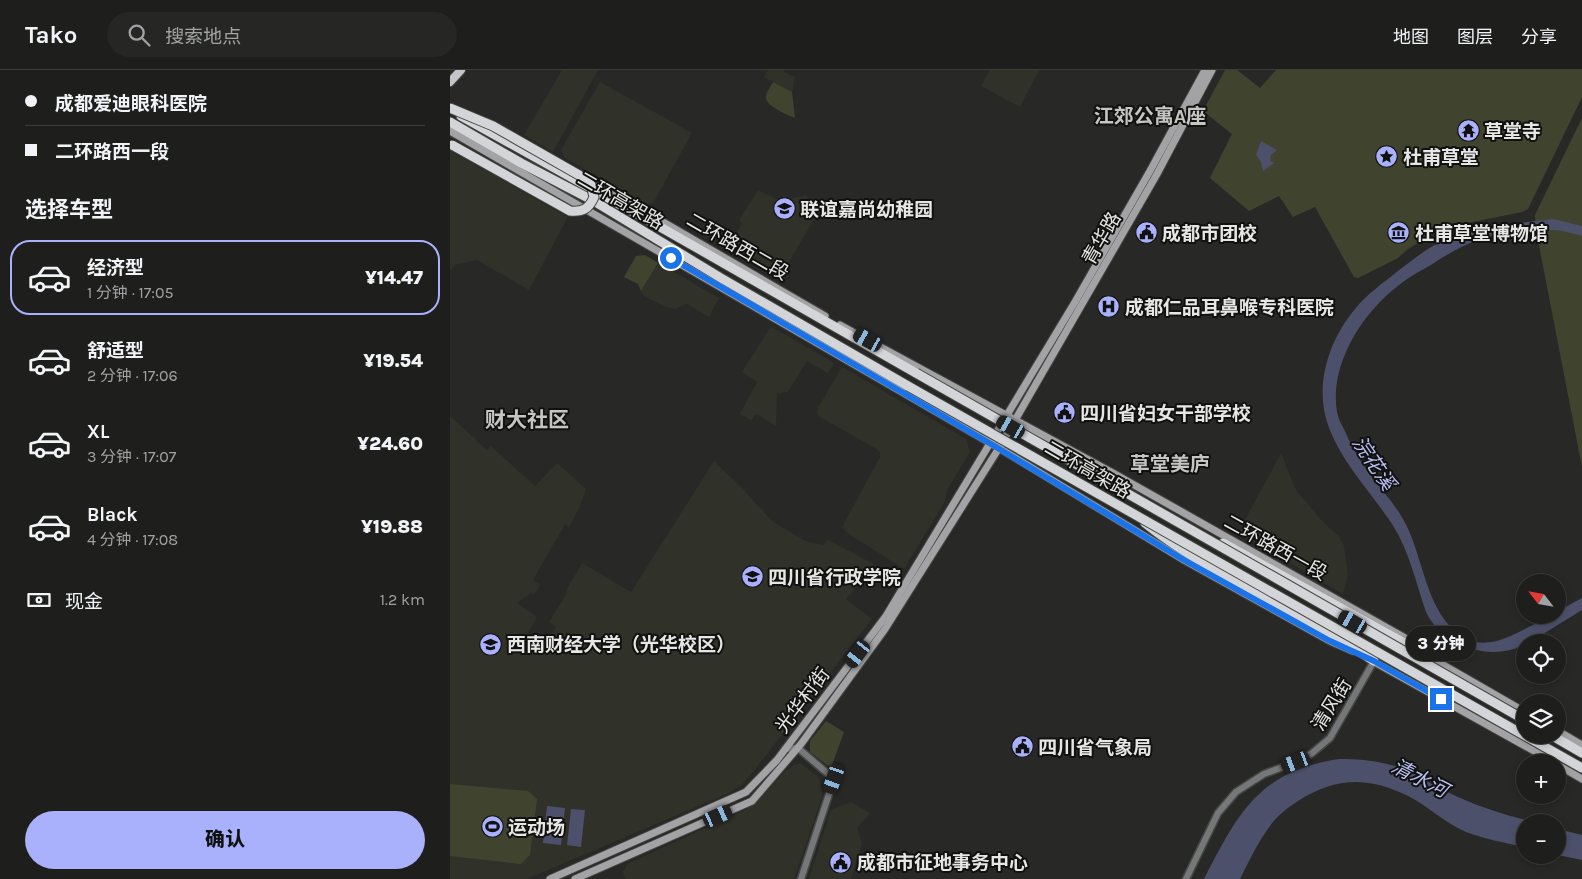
<!DOCTYPE html>
<html lang="zh">
<meta charset="utf-8">
<style>
body{margin:0;font-family:Karla,"Noto Sans SC",sans-serif;background:#262725;color:#f1f3f6;height:100vh;display:flex;flex-direction:column;font-size:19px;white-space:nowrap}
*{box-sizing:border-box;margin:0}
p{font-size:16px;color:#a1a2a3}
.icon{flex:none;width:28px;height:28px;fill:none;stroke:currentColor;stroke-width:2;stroke-linecap:round;stroke-linejoin:round}
.map{position:relative;flex:1;overflow:hidden}
.details{display:flex;flex-direction:column;background:#1e1f1c;width:450px}
.details>*{flex:none}
.banner{display:grid;align-content:center;height:110px;padding:0 25px;background:#1e1f1c}
.needle{width:32px;rotate:301deg}
.buttons{position:absolute;left:1066px;top:504px;display:grid;gap:10px}
.buttons a{display:grid;place-items:center;width:50px;height:50px;border-radius:50%;background:#1e1f1c;box-shadow:0 2px 8px #0003,0 0 0 1px #3c3d3b;font-size:25px}
.end{position:absolute;width:22px;height:22px;margin:-11px;border:6px solid #1a73e8;background:#fff;box-shadow:0 0 0 2px #fff}
.from{border-radius:50%}
.bubble{position:absolute;height:35px;border-radius:18px;background:#1e1f1c;box-shadow:0 2px 8px #0003,0 0 0 1px #3c3d3b;font-size:16px;font-weight:800;line-height:35px;text-align:center}
.car{position:absolute;width:15px;height:30px;margin:-15px -8px;border-radius:6px;box-shadow:0 0 4px 1px #0007;background:linear-gradient(#222 24%,#8ab4d8 0 40%,#222 0 76%,#8ab4d8 0 86%,#222 0)}
.banner b{display:flex;align-items:center;gap:18px;height:48px;font-size:19px}
.banner b+b{border-top:1px solid #3c3d3b}
.banner i{width:12px;height:12px;background:#f1f3f6}
ul{padding:0;list-style:none}
li{display:flex;align-items:center;gap:15px;height:75px;margin:0 10px 8px;padding:0 15px;border:2px solid transparent;border-radius:20px}
li div{flex:1}
li b{display:block;font-size:19px}
li em{font-style:normal;font-weight:800}
li.active{border-color:#a9b0fc}
li>.icon{width:45px;height:45px;stroke-width:1.5}
h2{padding:0 25px;font-size:22px;line-height:60px}
.pay{display:flex;align-items:center;gap:12px;height:55px;padding:0 25px;font-size:19px}
.pay p{margin-inline-start:auto}
.action{display:flex;gap:10px;margin-top:auto;padding:10px 25px}
.action a{flex:1;height:58px;border-radius:30px;background:#a9b0fc;color:#111;font-size:20px;font-weight:800;line-height:58px;text-align:center}
header{display:flex;align-items:center;gap:30px;box-sizing:border-box;height:70px;padding:0 25px;background:#1e1f1c;border-bottom:1px solid #3c3d3b}
header strong{font-size:24px}
nav{display:flex;gap:28px;margin-inline-start:auto;font-size:18px}
.search{width:350px;height:45px;background:#262725;display:flex;align-items:center;gap:12px;box-sizing:border-box;padding:0 18px;border-radius:28px;color:#a1a2a3;font-size:19px}
main{display:flex;flex:1;min-height:0}
.map>svg:first-child{display:block}
.built{fill:#303128}
.green{fill:#40442f}
.water{fill:#4d506a}
.lines{fill:none;stroke-linecap:round;stroke-linejoin:round}
.tertiary-casing{stroke:#464744;stroke-width:9}
.secondary-casing{stroke:#464744;stroke-width:9}
.primary-casing{stroke:#464744;stroke-width:10}
.trunk-casing{stroke:#464744;stroke-width:11}
.tertiary{stroke:#767778;stroke-width:6}
.secondary{stroke:#a3a3a6;stroke-width:7}
.primary{stroke:#c5c5c9;stroke-width:8}
.trunk{stroke:#d4d5d9;stroke-width:9}
.trunk-bridge-casing{stroke:#464744;stroke-width:11;stroke-linecap:butt}
.trunk-bridge{stroke:#d4d5d9;stroke-width:9}
.route{stroke:#1a73e8;stroke-width:6}
.labels{text-anchor:middle;stroke-width:4;stroke-linejoin:round;paint-order:stroke}
.poi-label{font-size:19px;font-weight:bold;fill:#e6e6e4;stroke:#111210;text-anchor:start}
.street-label{font-size:19px;fill:#e6e6e4;stroke:#111210}
.neighbourhood-label{font-size:20px;font-weight:bold;fill:#c5c6c2;stroke:#111210}
.water-label{font-size:20px;font-style:italic;fill:#b8bef2;stroke:#111210}
.quarter-label{font-size:21px;font-weight:bold;fill:#c5c6c2;stroke:#111210}
</style>
<header>
<strong>Tako</strong>
<div class="search"><svg class="icon" aria-label="search" viewBox="0 0 24 24"><circle cx="10" cy="10" r="6"/><path d="M15 15l6 6"/></svg>搜索地点</div>
<nav><a>地图</a><a>图层</a><a>分享</a></nav>
</header>
<main>
<section class="details">
<div class="banner">
<b><i class="from"></i>成都爱迪眼科医院</b>
<b><i></i>二环路西一段</b>
</div>
<h2>选择车型</h2>
<ul>
<li class="active"><svg class="icon" aria-label="car" viewBox="0 0 24 24"><path d="M5 17H2v-5l4-1 3-4h7l3 4 3 1v5h-3M9 17h6M6 11h13"/><circle cx="7" cy="17" r="2"/><circle cx="17" cy="17" r="2"/></svg><div><b>经济型</b><p>1 分钟 · 17:05</p></div><em>¥14.47</em></li>
<li><svg class="icon" aria-label="car" viewBox="0 0 24 24"><path d="M5 17H2v-5l4-1 3-4h7l3 4 3 1v5h-3M9 17h6M6 11h13"/><circle cx="7" cy="17" r="2"/><circle cx="17" cy="17" r="2"/></svg><div><b>舒适型</b><p>2 分钟 · 17:06</p></div><em>¥19.54</em></li>
<li><svg class="icon" aria-label="car" viewBox="0 0 24 24"><path d="M5 17H2v-5l4-1 3-4h7l3 4 3 1v5h-3M9 17h6M6 11h13"/><circle cx="7" cy="17" r="2"/><circle cx="17" cy="17" r="2"/></svg><div><b>XL</b><p>3 分钟 · 17:07</p></div><em>¥24.60</em></li>
<li><svg class="icon" aria-label="car" viewBox="0 0 24 24"><path d="M5 17H2v-5l4-1 3-4h7l3 4 3 1v5h-3M9 17h6M6 11h13"/><circle cx="7" cy="17" r="2"/><circle cx="17" cy="17" r="2"/></svg><div><b>Black</b><p>4 分钟 · 17:08</p></div><em>¥19.88</em></li>
</ul>
<div class="pay"><svg class="icon" aria-label="cash" viewBox="0 0 24 24"><path d="M3 7h18v10H3z"/><circle cx="12" cy="12" r="2"/></svg>现金<p>1.2 km</p></div>
<div class="action"><a>确认</a></div>
</section>
<div class="map">
<svg width="1132" height="809" viewBox="0 0 1132 809">
<rect width="100%" height="100%" fill="#282926"/>
<g class="built">
<path d="M112 0H148L103 82 74 65Z"/>
<path d="M318 0H334V2L345 7 342 22 314 7Z"/>
<path d="M540 0H589L570 37 531 16Z"/>
<path d="M150 12 242 63 203 133 196 134 114 87 111 80Z"/>
<path d="M0 81 118 147 79 220 27 190 5 195 0 201Z"/>
<path d="M308 120 331 131 357 125 363 151 329 209 278 180 292 153 289 150Z"/>
<path d="M208 193 269 228 259 247 237 234 225 239 214 236 194 226 191 221Z"/>
<path d="M322 257 384 293 378 303 357 291 338 322 327 324 326 356 306 344 301 350 290 344 307 312 292 302 319 259Z"/>
<path d="M392 297 516 369 520 382 497 420 495 431 454 499 396 462 392 457 430 387V382L425 378 370 347 367 343 369 336Z"/>
<path d="M0 346 37 380 41 376 85 416 107 393 136 419 130 437 119 457 115 454 83 510 90 515 84 525 81 523 67 533 87 547 74 569 91 579 106 557 99 552 115 526 117 519 132 493 181 522 264 391 292 418 322 451 355 471 373 475 378 470 424 494 396 529 422 549 295 712 281 722 77 809H0Z"/>
<path d="M831 383 846 420 874 453 888 465 894 476 898 504 893 524 788 463Z"/>
<path d="M351 693 369 708 373 724 344 809H176L173 803 177 794 295 740 309 728 335 701 344 695Z"/>
<path d="M401 732 420 743 407 758 412 773 401 809H359L381 740Z"/>
</g>
<g class="green">
<path d="M775 0H787L810 18 826 0H1132V27L1078 139 1072 142 993 158 958 179 948 188 908 208 904 207 865 137 843 147 829 126 799 141 760 108 782 64 753 41Z"/>
<path d="M323 12 342 22 345 48C338 45 315 36 316 27 316 22 321 16 323 12Z"/>
<path d="M1132 48V397L1086 160 1085 145Z"/>
<path d="M195 185 208 193 191 221 188 214 174 207 186 186Z"/>
<path d="M376 651 394 662 381 698 360 682V671Z"/>
<path d="M0 714 78 721 87 729 80 785 71 794 0 786Z"/>
</g>
<g class="water">
<path d="M811 71 827 80 821 85 820 91 824 93 813 101 811 92 806 85Z"/>
<path d="M1103 149 1132 156V166C1122 163 1112 160 1102 160 1079 158 1050 163 1028 170 1011 176 996 185 981 195 970 201 959 207 949 215 912 243 879 295 887 342 888 348 891 354 894 359 900 374 909 389 918 402 932 421 950 439 959 461 975 497 979 552 1019 570 1041 579 1065 564 1083 555 1091 550 1098 545 1108 545V541L1132 528V540L1080 572H1075V574C1070 576 1065 579 1060 580 1028 588 990 571 976 542 966 513 959 480 942 454 921 422 891 392 878 355 864 315 879 270 905 239 917 224 933 213 948 201 965 188 982 174 1002 167 1035 156 1069 153 1103 149Z"/>
<path d="M889 689C915 689 941 692 964 704 978 712 992 720 1008 727 1032 738 1058 746 1084 752H1075V777C1055 773 1035 769 1016 762 995 753 978 736 958 726 918 706 885 707 848 731 837 738 827 746 820 756 808 772 799 791 790 809H754C788 743 809 701 889 689Z"/>
<path d="M97 736 115 738 111 775 93 773Z"/>
<path d="M121 739 135 740 131 777 117 775Z"/>
<path d="M1108 759 1132 765V790L1108 785Z"/>
</g>
<g class="lines">
<defs>
<g id="tertiary">
<path d="M335 679 348 678 384 709 351 809"/>
<path d="M736 809 768 743 786 722 814 704 846 692 861 684 880 668 924 591"/>
</g>
<g id="secondary">
<path d="M0 61 549 378 734 490 880 571 903 581"/>
<path d="M145 116 201 145 375 246"/>
<path d="M390 255 663 403 964 573 976 585 1075 642"/>
<path d="M919 589 1104 692"/>
<path d="M1108 661 1132 675"/>
<path d="M1108 695 1132 709"/>
<path d="M100 809 296 722 327 690 436 546 625 232 700 101 755 0"/>
<path d="M125 809 302 731 351 674 435 559 549 378 707 104 762 0"/>
</g>
<path id="primary" d="M0 12 11 0"/>
<g id="trunk">
<path d="M11 46 205 154 466 303"/>
<path d="M0 52 71 93 142 130 271 208 458 316"/>
<path d="M695 453C722 475 752 492 782 509 830 535 879 561 924 591"/>
<path d="M773 473 976 585"/>
<path d="M1101 665 1132 683"/>
</g>
</defs>
<use href="#tertiary" class="tertiary-casing"/>
<use href="#secondary" class="secondary-casing"/>
<use href="#primary" class="primary-casing"/>
<use href="#trunk" class="trunk-casing"/>
<use href="#tertiary" class="tertiary"/>
<use href="#secondary" class="secondary"/>
<use href="#primary" class="primary"/>
<use href="#trunk" class="trunk"/>
<defs>
<g id="trunk-bridge">
<path d="M0 38 43 56 129 105 141 115 144 127C139 139 133 142 120 141L2 75"/>
<path d="M466 303 1075 650"/>
<path d="M458 316 1132 698"/>
</g>
</defs>
<use href="#trunk-bridge" class="trunk-bridge-casing"/>
<use href="#trunk-bridge" class="trunk-bridge"/>
</g>
<g class="lines">
<path class="route" d="M221 188 541 374 734 490 880 571 924 591 991 629"/>
</g>
<defs>
<symbol id="temple-disc" viewBox="-11 -11 22 22"><circle r="9.5" fill="#a9b0fc" stroke="#111210"/><path d="M0-6L5-2H3V0L6.5 2.5H4V6H1.5V3h-3V6H-4V2.5H-6.5L-3 0V-2H-5Z" fill="#111"/></symbol>
<symbol id="sight-disc" viewBox="-11 -11 22 22"><circle r="9.5" fill="#a9b0fc" stroke="#111210"/><path d="M0-6L1.8-2.2L6-1.7L2.9 1.2L3.7 5.4L0 3.3L-3.7 5.4L-2.9 1.2L-6-1.7L-1.8-2.2Z" fill="#111"/></symbol>
<symbol id="school-disc" viewBox="-11 -11 22 22"><circle r="9.5" fill="#a9b0fc" stroke="#111210"/><path d="M0-5L7-2L0 1L-7-2ZM-4 1L0 2.5L4 1V4Q0 6-4 4Z" fill="#111"/></symbol>
<symbol id="civic-disc" viewBox="-11 -11 22 22"><circle r="9.5" fill="#a9b0fc" stroke="#111210"/><path d="M-.6-6.5H3V-4.5H.6V-3L4-1V1h2V6H-6V1h2V-1L-.6-3ZM-1.2 2.5V6h2.4V2.5Z" fill="#111"/></symbol>
<symbol id="museum-disc" viewBox="-11 -11 22 22"><circle r="9.5" fill="#a9b0fc" stroke="#111210"/><path d="M0-6L6-3V-2H-6V-3ZM-5-1h2V3h-2ZM-1-1h2V3h-2ZM3-1h2V3H3ZM-6 4H6V6H-6Z" fill="#111"/></symbol>
<symbol id="hospital-disc" viewBox="-11 -11 22 22"><circle r="9.5" fill="#a9b0fc" stroke="#111210"/><path d="M-5-5h3v3.5h4V-5h3V5h-3V1.5h-4V5h-3Z" fill="#111"/></symbol>
<symbol id="university-disc" viewBox="-11 -11 22 22"><circle r="9.5" fill="#a9b0fc" stroke="#111210"/><path d="M0-5L7-2L0 1L-7-2ZM-4 1L0 2.5L4 1V4Q0 6-4 4Z" fill="#111"/></symbol>
<symbol id="stadium-disc" viewBox="-11 -11 22 22"><circle r="9.5" fill="#a9b0fc" stroke="#111210"/><path d="M0-5a6.5 5 0 1 0 0 10a6.5 5 0 1 0 0-10ZM-3.5-1.8h7v3.6h-7Z" fill="#111"/></symbol>
</defs>
<g fill-rule="evenodd">
<use href="#temple-disc" x="1006" y="48" width="25" height="25"/>
<use href="#sight-disc" x="924" y="74" width="25" height="25"/>
<use href="#school-disc" x="322" y="126" width="25" height="25"/>
<use href="#civic-disc" x="684" y="150" width="25" height="25"/>
<use href="#museum-disc" x="936" y="150" width="25" height="25"/>
<use href="#hospital-disc" x="646" y="224" width="25" height="25"/>
<use href="#civic-disc" x="602" y="330" width="25" height="25"/>
<use href="#university-disc" x="290" y="494" width="25" height="25"/>
<use href="#university-disc" x="28" y="562" width="25" height="25"/>
<use href="#civic-disc" x="560" y="664" width="25" height="25"/>
<use href="#stadium-disc" x="30" y="744" width="25" height="25"/>
<use href="#civic-disc" x="378" y="780" width="25" height="25"/>
</g>
<g class="labels">
<g class="poi-label">
<text x="1034" y="68">草堂寺</text>
<text x="953" y="94">杜甫草堂</text>
<text x="350" y="146">联谊嘉尚幼稚园</text>
<text x="712" y="170">成都市团校</text>
<text x="965" y="170">杜甫草堂博物馆</text>
<text x="675" y="244">成都仁品耳鼻喉专科医院</text>
<text x="630" y="350">四川省妇女干部学校</text>
<text x="318" y="514">四川省行政学院</text>
<text x="57" y="581">西南财经大学（光华校区）</text>
<text x="588" y="684">四川省气象局</text>
<text x="58" y="764">运动场</text>
<text x="407" y="799">成都市征地事务中心</text>
</g>
<g class="street-label">
<text transform="translate(171 130) rotate(30)" y="7">二环高架路</text>
<text transform="translate(651 168) rotate(-60)" y="7">青华路</text>
<text transform="translate(288 176) rotate(30)" y="7">二环路西二段</text>
<text transform="translate(638 399) rotate(30)" y="7">二环高架路</text>
<text transform="translate(826 477) rotate(29)" y="7">二环路西一段</text>
<text transform="translate(352 630) rotate(-53)" y="7">光华村街</text>
<text transform="translate(881 634) rotate(-58)" y="7">清风街</text>
</g>
<g class="neighbourhood-label">
<text x="700" y="53">江郊公寓A座</text>
<text x="720" y="401">草堂美庐</text>
</g>
<g class="water-label">
<text transform="translate(924 393) rotate(56)" y="7">浣花溪</text>
<text transform="translate(970 708) rotate(27)" y="7">清水河</text>
</g>
<g class="quarter-label">
<text x="77" y="357">财大社区</text>
</g>
</g>
</svg>
<div class="buttons">
<a><svg class="needle" viewBox="-14 -14 28 28"><path d="M0-13l5 13h-10z" fill="#e53935"/><path d="M0 13l5-13h-10z" fill="#a1a2a3"/></svg></a>
<a><svg class="icon" aria-label="locate" viewBox="0 0 24 24"><circle cx="12" cy="12" r="6"/><path d="M12 2v4M12 18v4M2 12h4M18 12h4"/></svg></a>
<a><svg class="icon" aria-label="layers" viewBox="0 0 24 24"><path d="M12 4l9 5-9 5-9-5zM3 14l9 5 9-5"/></svg></a>
<a>+</a>
<a>−</a>
</div>
<i class="end from" style="left:221px;top:188px"></i>
<i class="end" style="left:991px;top:629px"></i>
<div class="bubble" style="left:956px;top:556px;width:70px">3 分钟</div>
<i class="car" style="left:418px;top:270px;rotate:299deg"></i>
<i class="car" style="left:561px;top:357px;rotate:300deg"></i>
<i class="car" style="left:903px;top:552px;rotate:300deg"></i>
<i class="car" style="left:408px;top:584px;rotate:217deg"></i>
<i class="car" style="left:846px;top:692px;rotate:249deg"></i>
<i class="car" style="left:384px;top:709px;rotate:199deg"></i>
<i class="car" style="left:268px;top:746px;rotate:66deg"></i>
</div>
</main>
